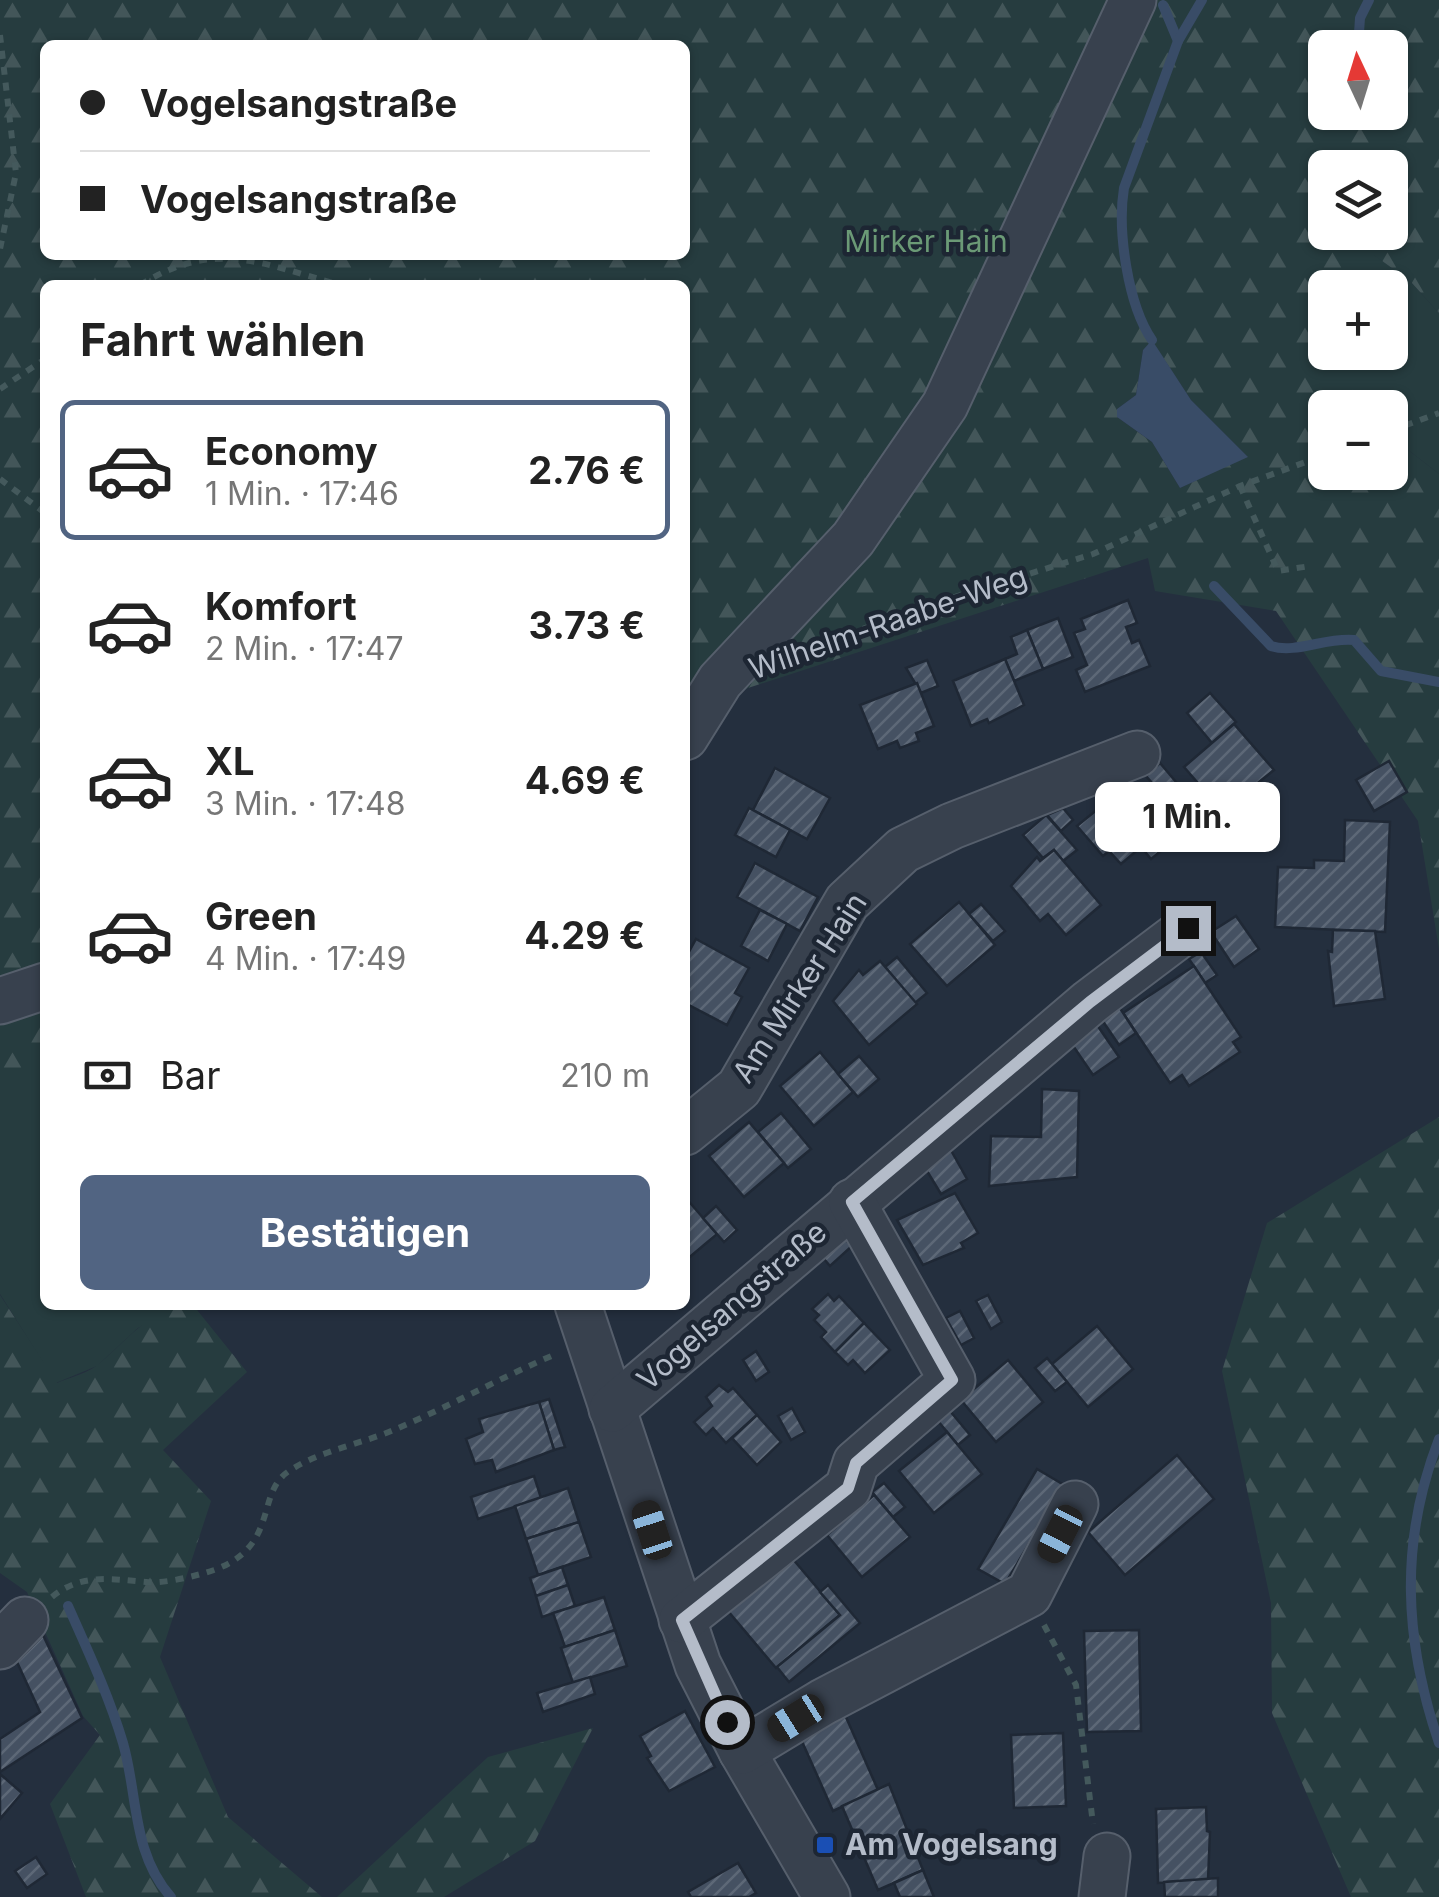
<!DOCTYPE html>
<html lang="de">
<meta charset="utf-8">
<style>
body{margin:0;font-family:Inter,sans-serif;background:#f2f2f2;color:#222;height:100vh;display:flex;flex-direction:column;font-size:38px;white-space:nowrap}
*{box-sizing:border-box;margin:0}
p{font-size:32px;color:#767676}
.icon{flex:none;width:55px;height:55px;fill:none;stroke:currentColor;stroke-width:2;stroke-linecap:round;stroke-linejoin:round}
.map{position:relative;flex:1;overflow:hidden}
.sheet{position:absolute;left:40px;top:280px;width:650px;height:1030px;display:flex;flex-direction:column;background:#fff;border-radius:15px;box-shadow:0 2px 8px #0004}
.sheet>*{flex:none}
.banner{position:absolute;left:40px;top:40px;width:650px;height:220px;border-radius:15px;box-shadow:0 2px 8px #0004;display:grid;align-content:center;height:220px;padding:0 40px;background:#fff}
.needle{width:65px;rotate:356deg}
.fabs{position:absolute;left:1308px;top:30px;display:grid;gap:20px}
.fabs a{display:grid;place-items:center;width:100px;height:100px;border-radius:15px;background:#fff;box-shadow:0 2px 8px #0004;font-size:50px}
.end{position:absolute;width:45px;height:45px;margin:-22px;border:12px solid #b4bcc9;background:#111;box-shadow:0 0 0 5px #111}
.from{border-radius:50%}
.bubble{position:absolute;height:70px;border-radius:15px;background:#fff;box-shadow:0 2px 8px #0004;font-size:32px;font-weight:700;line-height:70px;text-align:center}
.car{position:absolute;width:30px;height:60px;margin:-30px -15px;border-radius:12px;box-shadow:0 0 8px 2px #0007;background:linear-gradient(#222 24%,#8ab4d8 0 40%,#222 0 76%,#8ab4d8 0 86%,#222 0)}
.banner b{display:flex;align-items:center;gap:35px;height:95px;font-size:38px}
.banner b+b{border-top:2px solid #e0e0e0}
.banner i{width:25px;height:25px;background:#222}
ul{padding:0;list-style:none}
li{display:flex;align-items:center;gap:30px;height:140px;margin:0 20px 15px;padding:0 20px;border:5px solid transparent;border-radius:15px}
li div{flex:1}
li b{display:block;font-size:38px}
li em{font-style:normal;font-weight:700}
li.on{border-color:#516482}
li>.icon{width:90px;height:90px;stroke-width:1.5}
h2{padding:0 40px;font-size:45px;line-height:120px}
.pay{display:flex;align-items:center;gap:25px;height:110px;padding:0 40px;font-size:38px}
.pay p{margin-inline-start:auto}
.action{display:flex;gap:20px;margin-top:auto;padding:20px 40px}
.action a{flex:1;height:115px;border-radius:15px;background:#516482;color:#fff;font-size:40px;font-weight:700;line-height:115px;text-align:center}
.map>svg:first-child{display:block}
.grass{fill:#263c3f}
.forest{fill:url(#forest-firs);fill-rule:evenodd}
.water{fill:#394c67}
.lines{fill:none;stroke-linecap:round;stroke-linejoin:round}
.stream{stroke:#394c67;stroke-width:10}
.building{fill:url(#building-hatch);stroke:#1f2835;stroke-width:2.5}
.minor-casing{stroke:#565f6c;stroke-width:49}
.path{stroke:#44595c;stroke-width:6;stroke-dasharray:8 8;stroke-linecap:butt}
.minor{stroke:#38414e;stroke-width:45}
.route{stroke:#b4bcc9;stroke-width:12}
.transit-dot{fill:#1a4fb4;stroke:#1d2633;stroke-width:4}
.labels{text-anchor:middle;stroke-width:9;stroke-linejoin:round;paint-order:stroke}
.park-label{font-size:30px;fill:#6b9a76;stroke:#1d2633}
.street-label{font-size:30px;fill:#b4bcc9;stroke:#1d2633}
.poi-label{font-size:30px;font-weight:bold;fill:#b4bcc9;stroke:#1d2633;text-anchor:start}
</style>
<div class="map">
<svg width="1439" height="1897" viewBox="0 0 1439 1897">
<defs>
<pattern id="forest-firs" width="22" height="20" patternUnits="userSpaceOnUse" patternTransform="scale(2.5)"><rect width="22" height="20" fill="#263c3f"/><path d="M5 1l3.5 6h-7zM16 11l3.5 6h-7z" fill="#435659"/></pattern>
<pattern id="building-hatch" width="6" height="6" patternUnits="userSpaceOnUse" patternTransform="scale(2.5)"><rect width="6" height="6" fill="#455162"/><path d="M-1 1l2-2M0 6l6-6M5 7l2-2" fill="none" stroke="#5d6877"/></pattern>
</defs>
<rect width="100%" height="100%" fill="#242f3e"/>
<g class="grass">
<path d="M1373 254 1411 282 1439 313V474L1390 436V408L1349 406 1355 353 1390 352V288L1362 287Z"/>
<path d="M45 1068V1305H182L138 1328 97 1366 56 1383 0 1294V1081Z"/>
</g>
<g class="forest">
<path d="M0 0H1439V313L1411 282 1374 255 1362 287 1325 288V352L1355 353 1351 407 1325 408V472H1390V436L1439 474V949L1418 821 1276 611 1155 591 1148 558 748 688 685 715V285H45V1069L0 1082ZM45 45H685V255H45ZM1325 48H1390V112H1325ZM1325 168H1390V232H1325ZM1152 341 1191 400 1247 456 1180 488 1152 442 1117 417V409L1136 395 1143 350Z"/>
<path d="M1439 1117V1897H1351L1272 1713 1271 1603 1222 1371 1267 1223Z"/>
<path d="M0 1295 57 1383C71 1377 89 1373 100 1363 129 1339 153 1305 193 1305L247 1372 163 1450 211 1501 160 1657 228 1817 322 1897H86L50 1804 100 1735 83 1716 27 1592 0 1573Z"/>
<path d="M593 1728 535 1841 444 1897H337L488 1757Z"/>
</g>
<path class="water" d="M1152 340 1191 400 1248 457 1180 488 1152 442 1117 417V409L1136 395 1143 350Z"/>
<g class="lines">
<g class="stream">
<path d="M1163 5 1178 41"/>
<path d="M1358 48 1360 18 1369 0"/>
<path d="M1152 340C1128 305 1117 231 1124 188L1178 41 1202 0"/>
<path d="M1214 586 1271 646C1296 654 1326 637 1354 640L1381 671 1439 682"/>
<path d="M1439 1439C1399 1542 1404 1640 1439 1743"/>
<path d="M68 1606C88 1651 109 1696 123 1743 138 1795 132 1854 171 1897"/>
</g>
</g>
<g class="building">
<path d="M1128 600 1137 623 1126 627 1132 643 1139 640 1150 666 1085 692 1076 670 1087 665 1074 633 1085 629 1081 619Z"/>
<path d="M1058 618 1073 657 1043 669 1027 630Z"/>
<path d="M1027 630 1043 669 1014 681 1005 659 1017 654 1011 637Z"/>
<path d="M1005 659 1024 705 989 723 987 719 971 726 953 681Z"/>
<path d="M927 660 938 686 921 693 906 668Z"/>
<path d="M917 683 934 726 916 733 919 741 900 748 897 741 878 749 860 705Z"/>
<path d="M1210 693 1236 722 1212 743 1187 713Z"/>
<path d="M1234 724 1274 770 1259 782 1265 789 1243 808 1238 801 1224 813 1184 767Z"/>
<path d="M1389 761 1407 792 1374 811 1356 780Z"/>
<path d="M1160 763 1187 795 1173 807 1146 776Z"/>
<path d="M775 768 830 798 807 839 753 810Z"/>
<path d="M1125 783 1174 840 1151 859 1141 847 1121 864 1109 851 1103 856 1077 826 1110 799 1103 791Z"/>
<path d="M749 808 790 830 776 857 735 835Z"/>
<path d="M1063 808 1073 820 1061 831 1047 815Z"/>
<path d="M1046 815 1077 850 1063 861 1054 850 1043 858 1023 835Z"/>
<path d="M1345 820 1390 822 1385 932 1275 927 1278 867 1314 868V860L1344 861Z"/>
<path d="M1054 850 1101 905 1066 935 1048 914 1040 921 1011 886 1037 857 1040 861Z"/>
<path d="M755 863 818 897 800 931 737 897Z"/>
<path d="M959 902 995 945 947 986 910 944Z"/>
<path d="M981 904 1005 931 993 941 969 914Z"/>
<path d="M760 910 787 924 768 961 741 946Z"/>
<path d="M1236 916 1259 949 1234 967 1211 932Z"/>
<path d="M1333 930 1375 931 1385 999 1334 1006 1328 951 1332 952Z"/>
<path d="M696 939 749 968 735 993 742 997 727 1025 685 1003V959Z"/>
<path d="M1201 952 1217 975 1205 983 1189 959Z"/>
<path d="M897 957 927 993 915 1003 885 967Z"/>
<path d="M880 961 917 1004 869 1045 833 1001 859 970 863 975Z"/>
<path d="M1194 966 1241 1037 1233 1042 1240 1052 1189 1086 1182 1075 1170 1083 1123 1013Z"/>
<path d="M1118 1005 1136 1033 1119 1045 1100 1017Z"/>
<path d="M1093 1019 1119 1057 1093 1075 1067 1037Z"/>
<path d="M820 1052 853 1092 814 1126 780 1086Z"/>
<path d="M859 1056 879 1079 858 1097 838 1074Z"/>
<path d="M1042 1089 1079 1091 1077 1177 989 1186 991 1136 1041 1137Z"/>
<path d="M781 1113 811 1149 788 1168 758 1132Z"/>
<path d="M749 1122 784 1163 744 1197 709 1156Z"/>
<path d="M948 1145 967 1179 941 1194 924 1166Z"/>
<path d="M955 1193 978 1233 961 1243 964 1248 923 1265 897 1220Z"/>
<path d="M685 1197 717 1234 685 1261Z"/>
<path d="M716 1206 737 1230 724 1242 703 1218Z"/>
<path d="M841 1235 852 1246 830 1266 819 1253Z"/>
<path d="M828 1294 834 1301 839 1296 864 1323 835 1352 821 1337 826 1332 814 1320 819 1315 812 1309Z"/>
<path d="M988 1295 1002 1322 991 1329 976 1301Z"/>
<path d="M960 1311 974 1338 961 1345 946 1318Z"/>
<path d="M864 1323 890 1350 865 1373 853 1360 848 1365 835 1352Z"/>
<path d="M1097 1326 1133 1369 1088 1407 1052 1364Z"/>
<path d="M756 1351 769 1372 756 1381 743 1360Z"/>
<path d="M1047 1358 1067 1382 1055 1391 1035 1368Z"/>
<path d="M1008 1360 1043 1402 996 1442 961 1400Z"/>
<path d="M719 1385 728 1392 733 1388 757 1415 726 1443 713 1428 706 1435 694 1422 712 1406 706 1397Z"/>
<path d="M549 1399 565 1447 554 1450 539 1402Z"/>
<path d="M539 1402 554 1450 496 1472 492 1460 475 1464 466 1439 483 1432 479 1419Z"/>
<path d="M792 1408 805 1432 791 1440 778 1416Z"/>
<path d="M950 1411 970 1435 958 1445 938 1421Z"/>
<path d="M757 1415 781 1442 757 1465 732 1438Z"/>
<path d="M947 1432 982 1474 934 1513 899 1471Z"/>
<path d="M1177 1455 1214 1499 1125 1575 1088 1532Z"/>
<path d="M1037 1469 1064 1485 1005 1584 978 1569Z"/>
<path d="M534 1476 541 1498 478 1519 471 1497Z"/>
<path d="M884 1483 905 1507 893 1517 872 1492Z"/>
<path d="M568 1488 579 1522 526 1539 515 1506Z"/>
<path d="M874 1495 910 1537 862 1577 827 1535Z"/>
<path d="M579 1522 591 1557 538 1575 526 1539Z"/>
<path d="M792 1558 840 1615 776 1668 728 1611Z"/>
<path d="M562 1567 568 1585 536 1596 530 1578Z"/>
<path d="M568 1585 575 1606 542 1617 536 1596Z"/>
<path d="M828 1585 860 1623 789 1682 777 1667 840 1615 820 1592Z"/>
<path d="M604 1597 615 1630 565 1647 553 1613Z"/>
<path d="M615 1630 627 1666 573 1683 561 1648Z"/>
<path d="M1139 1630 1141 1731 1087 1732 1084 1631Z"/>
<path d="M43 1635 82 1718 0 1772V1739L40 1712 17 1662Z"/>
<path d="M590 1677 595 1694 543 1712 537 1693Z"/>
<path d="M842 1708 878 1790 833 1811 796 1728Z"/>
<path d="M685 1711 715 1767 669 1791 647 1758 651 1756 640 1736Z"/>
<path d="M1063 1733 1066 1806 1014 1808 1011 1735Z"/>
<path d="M0 1774 22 1793 0 1819Z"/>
<path d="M889 1784 923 1870 878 1890 842 1806Z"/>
<path d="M1206 1807 1207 1831 1210 1832 1208 1880 1158 1883 1156 1809Z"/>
<path d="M36 1857 47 1874 27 1888 15 1871Z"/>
<path d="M738 1863 756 1893 749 1897H691L688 1892Z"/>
<path d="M923 1870 934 1897H900L894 1883Z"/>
<path d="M1218 1878V1897H1165L1164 1882Z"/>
</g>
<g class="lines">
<defs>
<g id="minor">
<path d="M685 737 720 681 853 539 945 405 1133 0"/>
<path d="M0 1001 45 986"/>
<path d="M685 1132 739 1088 847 902 903 850 952 826 1137 754"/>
<path d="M578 1305 698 1665 742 1751 827 1897"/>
<path d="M612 1409 1090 1002 1188 928"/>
<path d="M682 1620 848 1488 856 1463 952 1380 852 1202"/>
<path d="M0 1646 25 1620"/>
<path d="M742 1751 823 1702 1029 1594 1075 1504"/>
<path d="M1102 1897 1107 1856"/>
</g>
</defs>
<use href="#minor" class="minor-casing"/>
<g class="path">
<path d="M0 35 16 173 0 249"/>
<path d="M140 285C216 238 262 264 340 285"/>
<path d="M0 389 45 359"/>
<path d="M1390 431 1439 413"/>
<path d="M0 479 45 513"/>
<path d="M1240 486 1278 571 1310 566"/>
<path d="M803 651 919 608 1093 554 1240 486 1325 455"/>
<path d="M52 1597C81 1573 111 1579 146 1582 164 1584 196 1576 214 1570 280 1546 255 1493 289 1471 321 1450 362 1444 396 1429 450 1406 502 1377 556 1354"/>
<path d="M1044 1625 1076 1685 1093 1824"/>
</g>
<use href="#minor" class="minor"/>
</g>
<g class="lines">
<path class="route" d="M727 1722 682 1620 848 1488 856 1463 952 1380 852 1202 1090 1002 1188 928"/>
</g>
<rect class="transit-dot" x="815" y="1835" width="20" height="20" rx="5"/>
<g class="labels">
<g class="park-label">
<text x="926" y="252">Mirker Hain</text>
</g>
<g class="street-label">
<text transform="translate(888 623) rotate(-19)" y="10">Wilhelm-Raabe-Weg</text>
<text transform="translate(800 988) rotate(-57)" y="10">Am Mirker Hain</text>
<text transform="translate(732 1306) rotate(-41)" y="10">Vogelsangstraße</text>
</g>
<g class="poi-label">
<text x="845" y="1855">Am Vogelsang</text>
</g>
</g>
</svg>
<div class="fabs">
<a><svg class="needle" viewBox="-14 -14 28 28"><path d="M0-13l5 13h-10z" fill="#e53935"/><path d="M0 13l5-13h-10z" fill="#767676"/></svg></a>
<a><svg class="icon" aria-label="layers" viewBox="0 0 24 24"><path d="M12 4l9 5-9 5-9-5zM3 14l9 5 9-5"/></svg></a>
<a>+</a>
<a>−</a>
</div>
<i class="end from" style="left:727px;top:1722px"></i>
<i class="end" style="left:1188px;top:928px"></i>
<div class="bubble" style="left:1095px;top:782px;width:185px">1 Min.</div>
<i class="car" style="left:652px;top:1530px;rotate:342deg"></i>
<i class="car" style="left:1060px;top:1534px;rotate:207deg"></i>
<i class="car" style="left:796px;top:1718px;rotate:238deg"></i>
<div class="banner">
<b><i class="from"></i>Vogelsangstraße</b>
<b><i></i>Vogelsangstraße</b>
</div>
<section class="sheet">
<h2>Fahrt wählen</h2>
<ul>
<li class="on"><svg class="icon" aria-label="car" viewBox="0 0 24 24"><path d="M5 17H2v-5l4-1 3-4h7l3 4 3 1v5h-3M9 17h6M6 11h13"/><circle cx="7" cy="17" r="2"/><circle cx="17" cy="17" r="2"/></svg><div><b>Economy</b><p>1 Min. · 17:46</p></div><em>2.76 €</em></li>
<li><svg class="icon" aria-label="car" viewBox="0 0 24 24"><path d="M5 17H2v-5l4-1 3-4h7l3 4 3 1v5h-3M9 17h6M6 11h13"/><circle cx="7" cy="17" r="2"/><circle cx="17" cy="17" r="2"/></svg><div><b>Komfort</b><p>2 Min. · 17:47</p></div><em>3.73 €</em></li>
<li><svg class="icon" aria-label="car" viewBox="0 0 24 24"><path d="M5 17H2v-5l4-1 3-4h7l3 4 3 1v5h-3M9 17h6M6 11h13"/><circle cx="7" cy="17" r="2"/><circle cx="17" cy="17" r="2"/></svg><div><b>XL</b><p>3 Min. · 17:48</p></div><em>4.69 €</em></li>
<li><svg class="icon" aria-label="car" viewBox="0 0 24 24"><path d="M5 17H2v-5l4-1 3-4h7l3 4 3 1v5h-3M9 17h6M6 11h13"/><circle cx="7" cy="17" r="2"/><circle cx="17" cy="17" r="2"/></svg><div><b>Green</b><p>4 Min. · 17:49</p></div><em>4.29 €</em></li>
</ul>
<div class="pay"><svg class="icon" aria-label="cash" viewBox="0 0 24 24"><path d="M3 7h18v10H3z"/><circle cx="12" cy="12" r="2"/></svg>Bar<p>210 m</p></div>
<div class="action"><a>Bestätigen</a></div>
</section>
</div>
